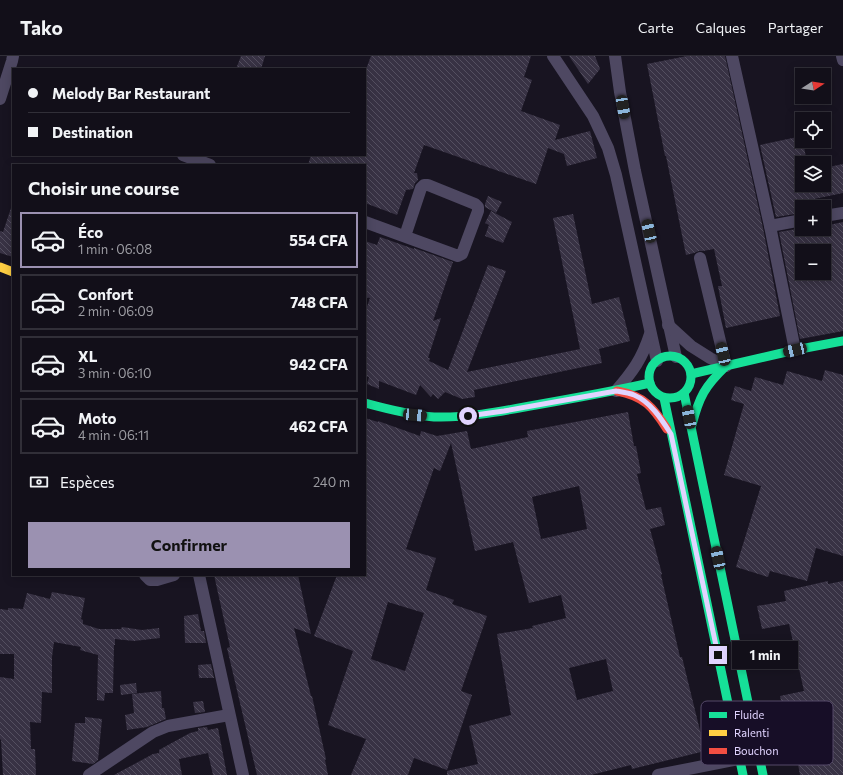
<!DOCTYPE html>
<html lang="fr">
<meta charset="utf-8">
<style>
body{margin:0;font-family:Commissioner,sans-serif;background:#1f1d26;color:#f1f3f6;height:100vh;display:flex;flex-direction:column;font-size:15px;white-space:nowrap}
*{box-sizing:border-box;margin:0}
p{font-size:13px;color:#9c9ca2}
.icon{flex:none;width:22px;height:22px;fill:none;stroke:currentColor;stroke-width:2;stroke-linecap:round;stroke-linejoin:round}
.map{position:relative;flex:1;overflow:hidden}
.panel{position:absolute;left:12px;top:108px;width:354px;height:412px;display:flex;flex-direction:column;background:#120f19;border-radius:0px;box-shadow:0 2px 10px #0003,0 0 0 1px #312f38}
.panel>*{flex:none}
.hud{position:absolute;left:12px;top:12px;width:354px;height:88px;border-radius:0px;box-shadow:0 2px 10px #0003,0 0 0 1px #312f38;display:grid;align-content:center;height:88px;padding:0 16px;background:#120f19}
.needle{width:26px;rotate:78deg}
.fabs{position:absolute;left:795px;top:12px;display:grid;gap:8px}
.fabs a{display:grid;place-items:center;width:36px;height:36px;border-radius:0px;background:#120f19;box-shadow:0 2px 10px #0003,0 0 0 1px #312f38;font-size:20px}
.end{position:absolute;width:18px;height:18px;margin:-9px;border:5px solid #e1d4ff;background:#111;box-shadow:0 0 0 2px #111}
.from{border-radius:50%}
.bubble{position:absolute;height:28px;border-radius:0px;background:#120f19;box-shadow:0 2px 10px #0003,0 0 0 1px #312f38;font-size:13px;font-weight:700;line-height:28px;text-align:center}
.car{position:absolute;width:12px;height:24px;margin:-12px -6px;border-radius:5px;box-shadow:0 0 3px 1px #0007;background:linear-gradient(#222 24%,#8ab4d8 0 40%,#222 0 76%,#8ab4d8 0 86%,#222 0)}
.hud b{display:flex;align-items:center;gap:14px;height:38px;font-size:15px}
.hud b+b{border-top:1px solid #312f38}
.hud i{width:10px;height:10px;background:#f1f3f6}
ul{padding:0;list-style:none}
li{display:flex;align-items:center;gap:12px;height:56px;margin:0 8px 6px;padding:0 8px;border:2px solid #312f38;border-radius:0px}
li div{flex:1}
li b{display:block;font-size:15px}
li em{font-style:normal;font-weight:700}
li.on{border-color:#9b91b1}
li>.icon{width:36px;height:36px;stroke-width:1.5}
h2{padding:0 16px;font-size:18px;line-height:48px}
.pay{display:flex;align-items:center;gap:10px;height:44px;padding:0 16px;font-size:15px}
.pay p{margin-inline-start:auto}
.cta{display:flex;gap:8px;margin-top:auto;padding:8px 16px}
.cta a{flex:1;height:46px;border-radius:0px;background:#9b91b1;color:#111;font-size:16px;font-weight:700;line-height:46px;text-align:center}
header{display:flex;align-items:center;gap:24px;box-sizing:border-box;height:56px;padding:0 20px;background:#120f19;border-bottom:1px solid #312f38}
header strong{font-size:19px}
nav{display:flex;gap:22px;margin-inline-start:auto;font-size:14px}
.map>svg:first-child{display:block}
.building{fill:url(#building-back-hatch);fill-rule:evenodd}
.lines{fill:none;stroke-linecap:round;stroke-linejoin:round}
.street{stroke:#4e4862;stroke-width:12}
.fast{stroke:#16e098;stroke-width:9}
.slow{stroke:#ffcf43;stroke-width:9}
.jam{stroke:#f24e42;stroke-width:9}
.route{stroke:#e1d4ff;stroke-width:5}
.key{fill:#170e27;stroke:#544968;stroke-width:1}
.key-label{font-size:11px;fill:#e1d4ff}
</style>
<header>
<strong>Tako</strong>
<nav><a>Carte</a><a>Calques</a><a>Partager</a></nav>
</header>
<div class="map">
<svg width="843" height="719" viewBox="0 0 843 719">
<defs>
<pattern id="building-back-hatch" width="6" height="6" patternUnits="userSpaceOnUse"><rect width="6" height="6" fill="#383244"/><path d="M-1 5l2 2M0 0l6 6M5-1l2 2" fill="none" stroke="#544f60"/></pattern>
</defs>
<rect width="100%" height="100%" fill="#181421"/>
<g class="building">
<path d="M241 0H265L261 13H236Z"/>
<path d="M371 0H531L524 21 532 24 521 55 560 69 555 84 590 75 597 102 567 110 564 98 548 92 536 128 424 89 414 117H417L418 124 415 127 413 133 406 134 397 159 365 147V109H308L311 99H365V16Z"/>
<path d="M569 0H595L600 13 588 28Z"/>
<path d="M687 0H725L763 172 780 260 726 272 718 230H722L714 193 703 195H699L694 197 686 199 666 100H665L647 8Z"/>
<path d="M802 80 807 107H802V129H824V112L843 108V137L814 143 816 151H802V157L776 161 760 89Z"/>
<path d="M488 140 502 146 496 157 485 151V148Z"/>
<path d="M11 152H13V201L0 197V175L3 176Z"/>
<path d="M491 155 512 166 503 187 485 180 489 169 485 167Z"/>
<path d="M573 158 592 248 619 241 630 285 599 293 602 307 474 334 475 341 462 343 445 336 438 343 433 338 431 341 420 329 416 339 379 325V333L367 328 369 321 365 320V256L370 242 365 241V185L377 189 380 181 414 193V192L453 206 433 265 441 262 428 302H430L429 305 448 314 488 209 506 215 467 316 580 293 553 162Z"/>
<path d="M843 166V275L800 283 779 176 802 172V173H824V170ZM802 195H824V217H802Z"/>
<path d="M825 314 843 319V500L816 492 807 525 770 515 768 521 736 511 761 430 724 419 744 348 731 344 735 330 751 335 755 321 783 329 787 315 822 325Z"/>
<path d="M628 356 634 390H636L641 417 637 418 646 454 661 451 665 469 650 473 662 518 661 519 680 601H682L705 695 632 713 631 709 591 719H447V715L478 708 469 670 511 659 497 578 533 572 532 570 566 562 561 539 529 547 513 486 475 495 451 387 440 415 434 412 406 493 436 502 426 534 454 544 452 548 487 560 461 635 472 639 447 714 414 702 408 719H351L366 683 328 669 353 595 314 580 337 519H365V362L378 366V365L420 380 421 375 437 380 467 375 471 393 528 381 527 375ZM579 430 587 473 541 483 532 441ZM388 546 424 557 405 615 371 603ZM606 603 613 635 577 644 569 612Z"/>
<path d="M214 519H298L311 578 294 572 311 640H312L326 703 325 704 328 719H257L227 592 230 591Z"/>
<path d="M828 525V528L843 525V719H800L792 676 810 672 806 654 784 658 780 640 804 635 789 568 762 573 757 550 786 545 784 535Z"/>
<path d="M52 536 85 542 81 563 83 564V568L99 573H121L122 571 142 574 159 572 160 582 134 585 115 583V589H114L113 637H105L104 645 97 644 98 599 80 594 81 591 54 586 52 601V637L42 636 41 667 30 666 31 693H35L36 719H3L1 683 0 684V621L14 623V598H0V553L8 554V552L23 553 27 537 50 543Z"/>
<path d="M198 558 201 575H204L206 587H185L184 560Z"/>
<path d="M211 608 214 622H199L198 609Z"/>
<path d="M136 627 137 637 121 639 120 629Z"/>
<path d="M161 635 162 652H164L166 663 147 671 127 674 125 659 134 657 132 638Z"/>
<path d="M203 645 205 656 195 657 193 646Z"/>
<path d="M85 661 102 663 98 704 93 708 72 705 75 667H85Z"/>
<path d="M207 671 208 674 218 672 227 719H213L208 697 179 703 182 719H114L153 698 159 697V694L190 677 198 675V672Z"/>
</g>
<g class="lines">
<g class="street">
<path d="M553 0 593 60 608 92 616 119 657 305"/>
<path d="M615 0 620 36 635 115 676 301"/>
<path d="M732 0 770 170 795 294"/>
<path d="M842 0 843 4"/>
<path d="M0 43 12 5 13 0"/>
<path d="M183 99 210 109"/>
<path d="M824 160 843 157"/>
<path d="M365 166 458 200 462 198 478 155V151L475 148 428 129H424L421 132 405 180"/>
<path d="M770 170 802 164"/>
<path d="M700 202 726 310"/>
<path d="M668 269 691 290 710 302 726 310"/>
<path d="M616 335C633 315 642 303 650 278"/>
<path d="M145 519 150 524H157L174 519"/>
<path d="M199 519 243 719"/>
<path d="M89 719 153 676 168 670 229 659"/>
<path d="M658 719 759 699"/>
</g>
<g class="fast">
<circle cx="670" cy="321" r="21"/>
<path d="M691 318 795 294 843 285"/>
<path d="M684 337 763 719"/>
<path d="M664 342 743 719"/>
<path d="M365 347C387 353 410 359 434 361 466 362 498 356 530 350 570 343 610 336 650 327"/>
<path d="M692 369C699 341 705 330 726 310"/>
</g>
<path class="slow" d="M0 211 13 216"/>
<path class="jam" d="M617 335C644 340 653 351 667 373"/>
</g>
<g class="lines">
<path class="route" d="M468 360 504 355 616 335C622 336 629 337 634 339 651 346 662 364 671 378L718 599"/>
</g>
<rect x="701" y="645" width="132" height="64" rx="6" class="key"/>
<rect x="709" y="656" width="18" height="6" fill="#16e098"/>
<rect x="709" y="674" width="18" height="6" fill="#ffcf43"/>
<rect x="709" y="692" width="18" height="6" fill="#f24e42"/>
<g class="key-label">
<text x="734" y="663">Fluide</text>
<text x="734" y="681">Ralenti</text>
<text x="734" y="699">Bouchon</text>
</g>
</svg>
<div class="fabs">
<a><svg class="needle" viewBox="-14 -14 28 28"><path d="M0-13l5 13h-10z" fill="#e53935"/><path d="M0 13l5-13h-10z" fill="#9c9ca2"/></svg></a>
<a><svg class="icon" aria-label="locate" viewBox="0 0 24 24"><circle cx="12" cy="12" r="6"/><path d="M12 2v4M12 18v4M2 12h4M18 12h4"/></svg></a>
<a><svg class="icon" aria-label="layers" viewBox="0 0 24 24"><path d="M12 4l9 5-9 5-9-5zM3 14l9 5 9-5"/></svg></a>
<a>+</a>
<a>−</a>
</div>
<i class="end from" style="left:468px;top:360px"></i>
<i class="end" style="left:718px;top:599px"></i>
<div class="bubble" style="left:732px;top:585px;width:66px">1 min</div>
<i class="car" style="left:623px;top:51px;rotate:170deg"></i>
<i class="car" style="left:649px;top:175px;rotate:347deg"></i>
<i class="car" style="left:795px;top:294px;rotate:257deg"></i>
<i class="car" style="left:723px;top:298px;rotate:347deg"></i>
<i class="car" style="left:415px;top:359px;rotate:95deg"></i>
<i class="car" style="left:689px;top:361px;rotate:349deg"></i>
<i class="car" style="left:718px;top:502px;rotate:348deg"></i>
<div class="hud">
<b><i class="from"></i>Melody Bar Restaurant</b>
<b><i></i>Destination</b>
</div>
<section class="panel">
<h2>Choisir une course</h2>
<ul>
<li class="on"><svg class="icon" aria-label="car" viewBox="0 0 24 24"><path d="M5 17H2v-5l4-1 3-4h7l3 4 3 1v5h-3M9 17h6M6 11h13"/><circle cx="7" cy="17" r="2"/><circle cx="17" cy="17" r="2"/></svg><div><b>Éco</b><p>1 min · 06:08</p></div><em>554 CFA</em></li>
<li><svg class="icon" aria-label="car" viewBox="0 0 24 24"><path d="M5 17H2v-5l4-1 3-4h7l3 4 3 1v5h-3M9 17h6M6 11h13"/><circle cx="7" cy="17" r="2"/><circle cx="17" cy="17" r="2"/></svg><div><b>Confort</b><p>2 min · 06:09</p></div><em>748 CFA</em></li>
<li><svg class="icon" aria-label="car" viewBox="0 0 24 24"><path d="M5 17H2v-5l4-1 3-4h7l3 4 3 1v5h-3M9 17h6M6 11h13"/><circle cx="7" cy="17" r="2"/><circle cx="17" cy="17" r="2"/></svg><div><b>XL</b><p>3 min · 06:10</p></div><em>942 CFA</em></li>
<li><svg class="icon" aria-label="car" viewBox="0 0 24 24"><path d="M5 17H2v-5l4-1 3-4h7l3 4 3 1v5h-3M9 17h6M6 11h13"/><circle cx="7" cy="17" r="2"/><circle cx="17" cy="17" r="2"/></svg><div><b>Moto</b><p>4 min · 06:11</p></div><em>462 CFA</em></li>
</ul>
<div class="pay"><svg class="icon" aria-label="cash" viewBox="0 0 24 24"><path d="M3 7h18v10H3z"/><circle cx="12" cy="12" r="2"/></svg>Espèces<p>240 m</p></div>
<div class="cta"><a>Confirmer</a></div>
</section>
</div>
